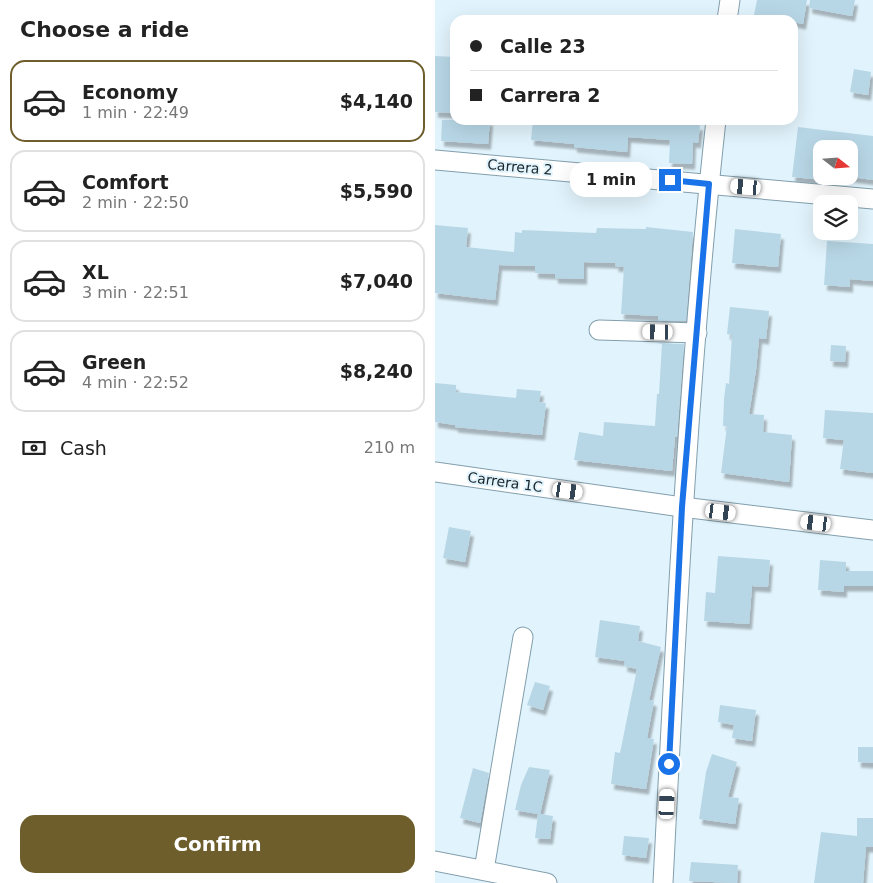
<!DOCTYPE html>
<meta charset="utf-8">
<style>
body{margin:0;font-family:"DejaVu Sans",sans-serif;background:#f6f6f6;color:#222;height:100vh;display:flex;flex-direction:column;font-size:19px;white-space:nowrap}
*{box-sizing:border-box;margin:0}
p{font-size:16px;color:#767676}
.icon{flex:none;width:28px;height:28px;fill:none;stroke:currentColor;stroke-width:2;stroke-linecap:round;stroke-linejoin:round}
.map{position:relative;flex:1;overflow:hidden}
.sheet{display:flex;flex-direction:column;background:#fff;width:435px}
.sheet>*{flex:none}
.guide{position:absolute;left:15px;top:15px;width:348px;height:110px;border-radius:15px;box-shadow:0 5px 20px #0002;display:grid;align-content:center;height:110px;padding:0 20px;background:#fff}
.needle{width:32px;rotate:107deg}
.fabs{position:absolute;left:378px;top:140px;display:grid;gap:10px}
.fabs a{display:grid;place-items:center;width:45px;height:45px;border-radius:10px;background:#fff;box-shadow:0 5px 20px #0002;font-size:25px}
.end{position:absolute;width:22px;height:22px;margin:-11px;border:6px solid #1a73e8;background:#fff;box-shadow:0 0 0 2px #fff}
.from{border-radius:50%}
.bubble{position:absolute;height:35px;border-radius:15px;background:#fff;box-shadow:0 5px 20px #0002;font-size:16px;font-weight:600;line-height:35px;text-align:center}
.car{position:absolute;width:15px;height:30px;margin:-15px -8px;border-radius:6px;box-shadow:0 0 4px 1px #0007;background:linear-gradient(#fff 24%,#345 0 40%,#fff 0 76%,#345 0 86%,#fff 0)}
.guide b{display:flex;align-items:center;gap:18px;height:48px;font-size:19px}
.guide b+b{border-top:1px solid #e0e0e0}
.guide i{width:12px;height:12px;background:#222}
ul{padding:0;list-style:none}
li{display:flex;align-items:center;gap:15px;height:82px;margin:0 10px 8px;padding:0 10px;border:2px solid #e0e0e0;border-radius:15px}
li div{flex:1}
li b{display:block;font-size:19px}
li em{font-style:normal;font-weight:600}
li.on{border-color:#6d5e2c}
li>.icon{width:45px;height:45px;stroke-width:1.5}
h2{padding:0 20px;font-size:22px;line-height:60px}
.pay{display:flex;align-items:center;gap:12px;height:55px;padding:0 20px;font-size:19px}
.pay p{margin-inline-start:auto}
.primary-button{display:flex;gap:10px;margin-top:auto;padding:10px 20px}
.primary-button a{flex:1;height:58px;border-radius:15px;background:#6d5e2c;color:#fff;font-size:20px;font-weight:600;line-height:58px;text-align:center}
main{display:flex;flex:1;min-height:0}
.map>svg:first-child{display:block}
.building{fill:#b8d7e6;filter:url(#shadow)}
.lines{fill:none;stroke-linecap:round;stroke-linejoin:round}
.minor-casing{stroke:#829fad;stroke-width:21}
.minor{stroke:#fff;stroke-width:19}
.route{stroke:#1a73e8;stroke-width:6}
.labels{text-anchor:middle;stroke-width:4;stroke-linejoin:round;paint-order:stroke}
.street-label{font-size:14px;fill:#19252a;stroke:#e1f3fc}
</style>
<main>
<section class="sheet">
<h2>Choose a ride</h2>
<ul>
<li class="on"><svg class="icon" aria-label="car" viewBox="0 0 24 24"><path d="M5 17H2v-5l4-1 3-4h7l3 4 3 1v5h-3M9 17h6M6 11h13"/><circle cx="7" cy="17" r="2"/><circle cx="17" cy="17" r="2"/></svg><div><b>Economy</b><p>1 min · 22:49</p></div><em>$4,140</em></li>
<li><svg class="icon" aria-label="car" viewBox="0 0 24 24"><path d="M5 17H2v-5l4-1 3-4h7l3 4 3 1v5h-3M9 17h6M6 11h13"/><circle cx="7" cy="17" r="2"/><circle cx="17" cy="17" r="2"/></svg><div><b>Comfort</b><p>2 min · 22:50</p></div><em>$5,590</em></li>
<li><svg class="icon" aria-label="car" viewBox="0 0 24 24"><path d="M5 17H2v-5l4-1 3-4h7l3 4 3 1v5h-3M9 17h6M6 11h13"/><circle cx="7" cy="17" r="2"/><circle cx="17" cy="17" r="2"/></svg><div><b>XL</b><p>3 min · 22:51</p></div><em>$7,040</em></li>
<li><svg class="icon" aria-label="car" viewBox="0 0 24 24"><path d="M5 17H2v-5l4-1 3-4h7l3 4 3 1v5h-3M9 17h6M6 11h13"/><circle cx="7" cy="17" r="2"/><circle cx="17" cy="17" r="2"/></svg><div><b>Green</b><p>4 min · 22:52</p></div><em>$8,240</em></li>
</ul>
<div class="pay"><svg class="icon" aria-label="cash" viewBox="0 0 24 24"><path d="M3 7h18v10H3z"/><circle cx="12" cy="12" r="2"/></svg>Cash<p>210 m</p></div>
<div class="primary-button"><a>Confirm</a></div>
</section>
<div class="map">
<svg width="438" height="883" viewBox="0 0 438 883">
<defs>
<filter id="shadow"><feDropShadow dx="3" dy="5.5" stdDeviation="1" flood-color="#0004"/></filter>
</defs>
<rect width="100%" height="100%" fill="#e1f3fc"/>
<g class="building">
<path d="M322 0H372L368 24 358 22V20H346L319 15Z"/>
<path d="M375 0H420L417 16 374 8Z"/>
<path d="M0 56 20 57V113L0 112Z"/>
<path d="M419 69 436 72 433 95 415 92Z"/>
<path d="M7 120H55L53 144 6 141Z"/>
<path d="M98 120H208L265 125 263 143 258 142 257 164 234 163 235 140 193 137 192 152 139 147V144L96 140Z"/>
<path d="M363 127 438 136V180L410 176H414V149H386V176H389V180L357 177Z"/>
<path d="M0 225 33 228 31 247 79 252 80 232 87 233V230L161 233 162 228 211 229V227L258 232 251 321H223V316L186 314 189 267 180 266 181 263 149 262V279L120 278V274L100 273V266L64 265 60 300 0 293Z"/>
<path d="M300 229 346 234 343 267 297 263Z"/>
<path d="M392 241 438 244V281L415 279V287L389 285Z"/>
<path d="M295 307 334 311 331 339 324 338 321 370 314 414 329 415 328 432 357 435 354 482 286 473 292 426H288L289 399 291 383 294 384 297 335 292 334Z"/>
<path d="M221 343 249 344 242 437H240L237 471 139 460 144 432 168 436 169 422 220 426 222 394H224L227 344Z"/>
<path d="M396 345 411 346 410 362 395 361Z"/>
<path d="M0 383 21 385V392L81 398 82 389 106 391 104 402 111 403 107 435 20 427V425L0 422Z"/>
<path d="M390 410 438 413V473L405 469 409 440 388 438Z"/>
<path d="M14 527 36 531 30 562 8 558Z"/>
<path d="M283 556 335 560 333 587 317 586 314 624 269 621 271 592 280 593Z"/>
<path d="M385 560 411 562V571H438V586H409V592L383 590Z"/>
<path d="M165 620 205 626 203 641 226 647 214 700 219 701 212 738 219 739 211 789 176 784 180 752 185 753 202 669 189 666 190 661 160 657Z"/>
<path d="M100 682 115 686 108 710 92 705Z"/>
<path d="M285 705 321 710 317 741 297 738 299 725 283 722Z"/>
<path d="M423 747H438V763L423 762Z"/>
<path d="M277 754 302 762 293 797 304 798 300 824 264 819 271 772Z"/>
<path d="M94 767 115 770 105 814 118 816 115 839 100 838 103 814 80 810 86 785Z"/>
<path d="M38 768 54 773 45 823 25 818Z"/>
<path d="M422 818H438V847H431L428 883H379L386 832 422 836Z"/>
<path d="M189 836 214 838 211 858 187 855Z"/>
<path d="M256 862 303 865 302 883 254 881Z"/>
</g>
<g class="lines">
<defs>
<g id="minor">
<path d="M292 20 295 0"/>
<path d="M0 160 438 199"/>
<path d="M164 330 262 333"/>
<path d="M0 472 247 507 438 530"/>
<path d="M0 861 112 883"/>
<path d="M49 870 88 637"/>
<path d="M228 883C241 628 253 374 281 120"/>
</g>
</defs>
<use href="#minor" class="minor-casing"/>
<use href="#minor" class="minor"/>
</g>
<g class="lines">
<path class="route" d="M234 764 247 507 274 184 235 180"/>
</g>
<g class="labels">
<g class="street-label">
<text transform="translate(85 167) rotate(5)" y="5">Carrera 2</text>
<text transform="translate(70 482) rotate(8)" y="5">Carrera 1C</text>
</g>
</g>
</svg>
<div class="fabs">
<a><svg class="needle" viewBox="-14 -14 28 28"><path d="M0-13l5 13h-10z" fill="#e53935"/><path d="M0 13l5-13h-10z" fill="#767676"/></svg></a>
<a><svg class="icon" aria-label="layers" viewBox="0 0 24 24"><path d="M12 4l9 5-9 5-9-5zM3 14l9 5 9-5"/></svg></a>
</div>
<i class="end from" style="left:234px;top:764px"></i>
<i class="end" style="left:235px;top:180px"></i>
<div class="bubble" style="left:135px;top:162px;width:82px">1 min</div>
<i class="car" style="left:311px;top:187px;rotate:275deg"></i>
<i class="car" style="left:223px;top:332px;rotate:271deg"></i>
<i class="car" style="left:133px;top:491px;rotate:98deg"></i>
<i class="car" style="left:286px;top:512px;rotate:97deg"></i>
<i class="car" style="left:381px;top:523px;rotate:277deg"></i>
<i class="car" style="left:232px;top:804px;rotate:3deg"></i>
<div class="guide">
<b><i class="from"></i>Calle 23</b>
<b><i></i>Carrera 2</b>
</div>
</div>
</main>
